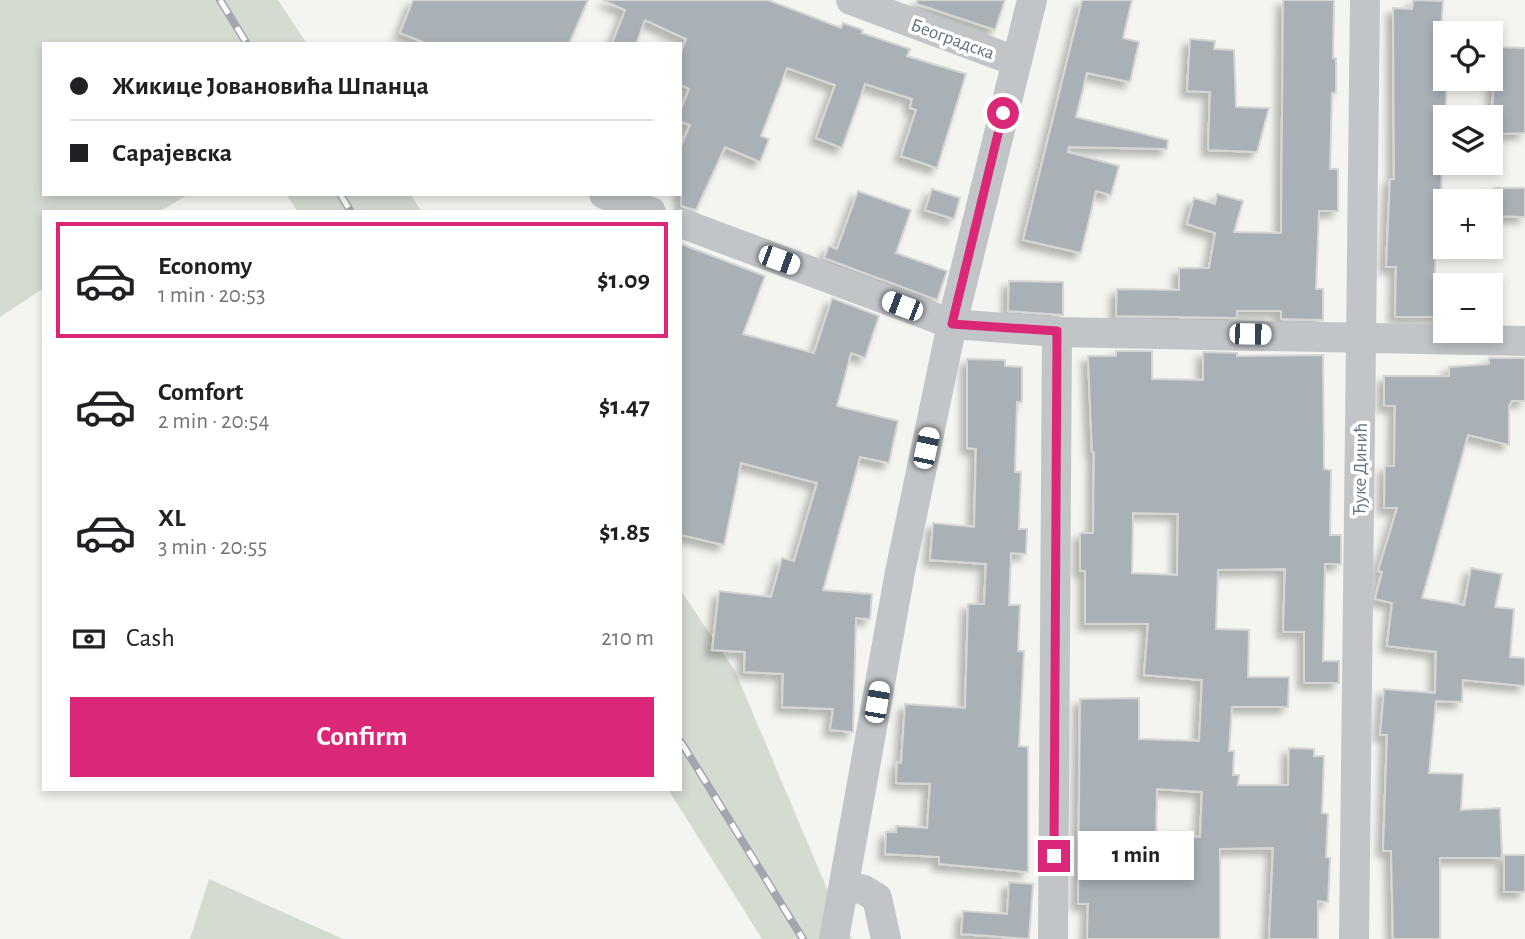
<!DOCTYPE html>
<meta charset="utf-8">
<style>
body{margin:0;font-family:"Alegreya Sans",sans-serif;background:#f2f2f2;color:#202124;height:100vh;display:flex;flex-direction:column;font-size:26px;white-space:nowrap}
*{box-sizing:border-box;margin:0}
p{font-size:23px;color:#757577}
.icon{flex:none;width:38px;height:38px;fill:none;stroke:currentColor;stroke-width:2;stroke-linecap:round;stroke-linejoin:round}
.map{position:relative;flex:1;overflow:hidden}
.sheet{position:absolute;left:42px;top:210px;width:640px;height:581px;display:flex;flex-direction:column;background:#fff;border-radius:0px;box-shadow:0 4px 10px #0003}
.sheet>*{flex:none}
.guide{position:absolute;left:42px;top:42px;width:640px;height:154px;border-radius:0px;box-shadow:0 4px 10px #0003;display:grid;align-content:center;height:154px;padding:0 28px;background:#fff}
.buttons{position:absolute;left:1433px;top:21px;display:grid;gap:14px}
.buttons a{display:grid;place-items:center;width:70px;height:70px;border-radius:0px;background:#fff;box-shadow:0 4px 10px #0003;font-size:35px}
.end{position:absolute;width:32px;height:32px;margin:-16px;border:9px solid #db2777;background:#fff;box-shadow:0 0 0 4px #fff}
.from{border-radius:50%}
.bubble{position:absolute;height:49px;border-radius:0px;background:#fff;box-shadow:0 4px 10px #0003;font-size:23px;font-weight:600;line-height:49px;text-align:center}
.car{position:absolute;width:21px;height:42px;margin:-21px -10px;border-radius:9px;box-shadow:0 0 5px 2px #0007;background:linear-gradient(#fff 24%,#345 0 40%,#fff 0 76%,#345 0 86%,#fff 0)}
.guide b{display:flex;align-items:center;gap:24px;height:66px;font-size:26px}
.guide b+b{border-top:2px solid #e0e0e0}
.guide i{width:18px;height:18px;background:#202124}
ul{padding:12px 0 0;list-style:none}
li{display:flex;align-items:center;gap:21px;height:116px;margin:0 14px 10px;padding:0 14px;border:4px solid transparent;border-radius:0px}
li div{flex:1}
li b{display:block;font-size:26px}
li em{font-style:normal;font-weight:600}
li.on{border-color:#db2777}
li>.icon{width:63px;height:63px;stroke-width:1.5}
.pay{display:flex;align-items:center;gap:18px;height:77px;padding:0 28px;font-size:26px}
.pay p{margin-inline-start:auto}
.action{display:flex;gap:14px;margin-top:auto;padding:14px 28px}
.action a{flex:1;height:80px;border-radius:0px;background:#db2777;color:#fff;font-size:28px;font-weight:600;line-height:80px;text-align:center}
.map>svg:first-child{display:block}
.green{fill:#d4dbd1}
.building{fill:#a9b1b7;stroke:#d5d5d3;stroke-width:2;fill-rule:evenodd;filter:url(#shadow)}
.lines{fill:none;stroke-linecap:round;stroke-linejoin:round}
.minor{stroke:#c1c5c8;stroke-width:30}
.rail-casing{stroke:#a1a7ad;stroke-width:8}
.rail{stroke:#fff;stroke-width:5;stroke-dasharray:16;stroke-linecap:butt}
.route{stroke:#db2777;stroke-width:9}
.labels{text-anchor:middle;stroke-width:7;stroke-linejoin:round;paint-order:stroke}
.street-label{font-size:19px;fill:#627282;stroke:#fff}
</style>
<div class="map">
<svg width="1525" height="939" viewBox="0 0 1525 939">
<defs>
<filter id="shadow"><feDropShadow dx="-6" dy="6" stdDeviation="3.5" flood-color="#0004"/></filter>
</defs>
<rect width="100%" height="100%" fill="#f4f4f0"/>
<g class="green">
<path d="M0 0H278L307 44H44V194H189L159 212H44V288L0 317Z"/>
<path d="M286 194H410L422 212H298Z"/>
<path d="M681 591 735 671 839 917 852 939H762L668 789H681Z"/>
<path d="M209 879 343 939H190Z"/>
</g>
<g class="building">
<path d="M413 0H588L569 44H428L400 33Z"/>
<path d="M603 0H768L841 28 843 23 863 30 862 33 910 49 907 56 966 74 937 168 901 156 916 110 910 108 912 99 865 84 842 148 816 138 835 85 787 68 761 136 769 139 760 162 725 147 696 210 681 206V146L690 125 681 122V109L689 89 681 85V51L686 39 645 20 636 44H612L625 10Z"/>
<path d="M917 0H1005L995 30 917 4Z"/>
<path d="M1082 0H1132L1123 38 1139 42 1130 82 1087 73 1076 117 1168 140 1167 149 1069 147 1068 152 1119 166 1111 195 1096 191 1081 253 1023 240Z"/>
<path d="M1283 0H1334L1333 58H1336V93H1332L1330 169H1338V211H1319L1316 289H1323V320L1281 319V311H1237V318L1116 316 1117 289 1179 290V268H1209L1215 233 1187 224 1194 198 1215 204 1217 194 1243 201 1234 232 1281 233Z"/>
<path d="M1413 0 1443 1 1439 59H1446V149H1442L1441 206H1436L1435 276H1446V317H1395L1396 267H1386L1390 179H1394L1393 8 1412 9Z"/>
<path d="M1190 39 1215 41 1214 49 1234 50 1236 107 1269 108 1257 152 1208 150 1210 92 1187 91Z"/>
<path d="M1495 47 1525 48V133L1495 134V120H1492Z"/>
<path d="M1494 188H1525V217L1493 216Z"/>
<path d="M932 189 960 198 954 219 925 210Z"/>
<path d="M858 191 911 210 896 253 947 271 937 300 824 258 829 246 837 249Z"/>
<path d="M681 244 765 276 743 334 814 353 832 298 879 316 865 358 851 353 837 406 898 421 889 463 860 457 823 590 872 594 870 619 856 618 853 732 830 730 833 709 782 707 783 674 744 672 745 652 712 650 719 591 771 597 782 558 794 561 817 483 741 463 724 545 681 535Z"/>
<path d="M1009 281 1063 282V315L1008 311Z"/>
<path d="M1116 351H1152V379L1203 380V352L1237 353V356L1323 355 1324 469 1331 470 1330 535H1341V564H1325L1323 661H1339V683H1304V632H1283L1285 569 1218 570 1216 629 1249 630 1248 677H1289L1288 707H1232L1229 751H1234L1233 775H1239L1238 785H1288L1289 748 1314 749V756H1324L1322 813 1328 814 1326 857 1330 858 1328 902 1318 901V939H1269L1273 848 1220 849V939H1087L1088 904H1078L1080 699 1139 698V739L1199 741 1202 680 1144 675 1148 624H1085V571H1080V533H1093L1094 452H1092L1088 356H1116ZM1133 513 1178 514 1177 575 1132 573ZM1157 789 1202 792 1200 837 1156 836Z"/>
<path d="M1489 358H1525V401H1512L1509 406V445L1468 435 1422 598 1464 605 1471 568 1502 574 1495 607 1514 609 1510 657 1525 658V686L1463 680 1462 702 1436 701 1429 773 1463 774 1461 810 1500 808 1502 858H1440V939H1393L1391 851H1383L1387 735H1380L1384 689 1435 693 1436 652 1387 646 1392 603 1375 599 1382 572 1378 571 1397 508H1384L1385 466H1394L1395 406H1384V376H1449V367L1489 364Z"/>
<path d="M967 359 1005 360V366L1022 367V402H1017L1015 472H1021L1019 529H1027L1026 554 1011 553 1009 605H1020L1018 651H1024L1019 746 1028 747V872L939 864V857L885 854 886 832H896V826L927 828 930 784 896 783 897 762 901 763 905 704 965 708 968 604H984L986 564 930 560 933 523 974 527 976 449 967 448Z"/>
<rect x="1504" y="855" width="21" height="37"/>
<path d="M1009 882 1033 884 1029 939 961 934 963 911 1007 914Z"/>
</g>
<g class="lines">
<g class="minor">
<path d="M851 0 1015 61"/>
<path d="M604 194 651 212"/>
<path d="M681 223 952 324 1057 332 1525 341"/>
<path d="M845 885 864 890 877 898 886 939"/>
<path d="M834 939 900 572 952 324 1032 0"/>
<path d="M1053 939 1057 332"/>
<path d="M1354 939 1365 0"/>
</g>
<defs>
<g id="rail">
<path d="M220 0 247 44"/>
<path d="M340 194 351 212"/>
<path d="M681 742 803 939"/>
</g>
</defs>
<use href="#rail" class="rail-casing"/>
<use href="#rail" class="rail"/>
</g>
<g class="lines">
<path class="route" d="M1003 113 952 324 1057 331 1054 856"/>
</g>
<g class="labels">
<g class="street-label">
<text transform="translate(953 38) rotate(20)" y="7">Београдска</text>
<text transform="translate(1359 469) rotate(-89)" y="7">Ђуке Динић</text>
</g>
</g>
</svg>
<div class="buttons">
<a><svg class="icon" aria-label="locate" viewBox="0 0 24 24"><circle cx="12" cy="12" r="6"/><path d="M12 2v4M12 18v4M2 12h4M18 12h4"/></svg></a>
<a><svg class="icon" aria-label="layers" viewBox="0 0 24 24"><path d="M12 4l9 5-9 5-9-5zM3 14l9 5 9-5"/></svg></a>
<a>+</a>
<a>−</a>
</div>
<i class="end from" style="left:1003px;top:113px"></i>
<i class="end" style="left:1054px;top:856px"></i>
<div class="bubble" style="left:1078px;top:831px;width:116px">1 min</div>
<i class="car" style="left:779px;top:260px;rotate:110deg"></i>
<i class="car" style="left:902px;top:306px;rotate:291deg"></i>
<i class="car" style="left:1250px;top:334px;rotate:91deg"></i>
<i class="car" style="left:926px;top:448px;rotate:12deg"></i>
<i class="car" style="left:877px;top:702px;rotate:10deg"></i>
<div class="guide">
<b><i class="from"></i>Жикице Јовановића Шпанца</b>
<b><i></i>Сарајевска</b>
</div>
<section class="sheet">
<ul>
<li class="on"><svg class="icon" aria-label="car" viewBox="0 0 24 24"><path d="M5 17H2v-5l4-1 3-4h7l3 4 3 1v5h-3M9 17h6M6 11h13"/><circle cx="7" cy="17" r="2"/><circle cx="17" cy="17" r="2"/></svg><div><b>Economy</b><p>1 min · 20:53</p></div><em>$1.09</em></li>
<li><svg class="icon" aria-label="car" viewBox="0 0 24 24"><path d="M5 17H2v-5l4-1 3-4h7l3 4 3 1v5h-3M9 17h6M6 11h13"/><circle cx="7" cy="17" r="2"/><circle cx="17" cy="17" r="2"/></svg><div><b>Comfort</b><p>2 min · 20:54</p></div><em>$1.47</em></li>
<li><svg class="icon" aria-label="car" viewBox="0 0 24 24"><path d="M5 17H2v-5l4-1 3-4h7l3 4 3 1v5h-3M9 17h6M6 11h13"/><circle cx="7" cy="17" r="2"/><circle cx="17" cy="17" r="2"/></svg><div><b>XL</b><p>3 min · 20:55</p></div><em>$1.85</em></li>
</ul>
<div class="pay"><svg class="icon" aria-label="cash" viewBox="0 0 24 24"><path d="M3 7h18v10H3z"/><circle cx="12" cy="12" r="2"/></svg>Cash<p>210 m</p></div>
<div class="action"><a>Confirm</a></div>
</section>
</div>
